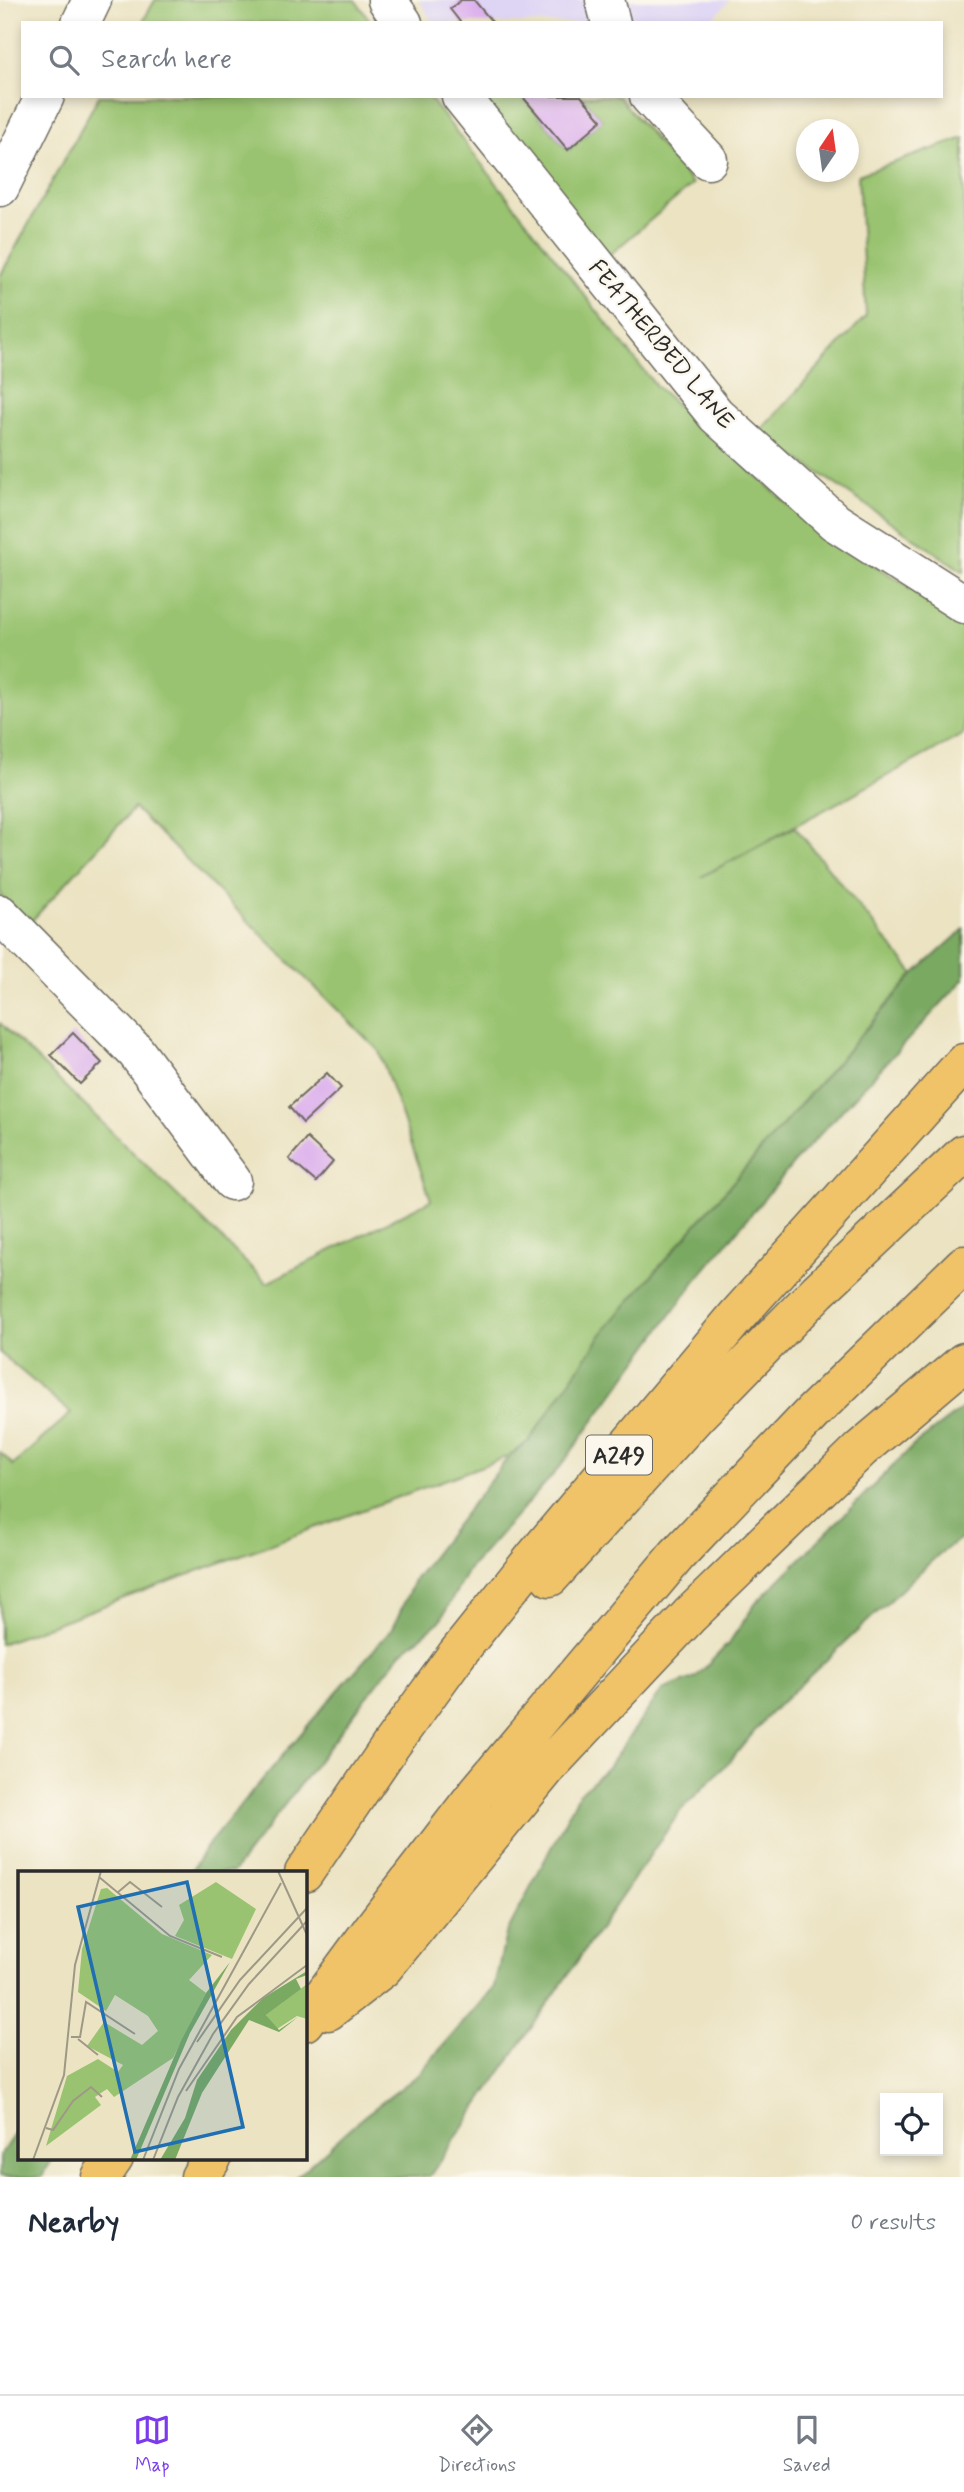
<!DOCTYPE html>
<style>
body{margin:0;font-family:Mynerve,sans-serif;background:#f2f2f3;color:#1f2937}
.controls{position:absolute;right:21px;bottom:21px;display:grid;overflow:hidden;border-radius:0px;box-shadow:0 4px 10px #0003}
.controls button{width:63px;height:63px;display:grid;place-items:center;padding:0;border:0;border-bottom:2px solid #e0e1e3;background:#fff;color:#1f2937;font:35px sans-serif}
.compass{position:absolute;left:796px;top:119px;width:63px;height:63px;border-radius:50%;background:#fff;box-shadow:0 4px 10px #0003;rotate:13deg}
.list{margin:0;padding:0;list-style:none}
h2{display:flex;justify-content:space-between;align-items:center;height:91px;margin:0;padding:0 28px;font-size:30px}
h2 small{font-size:23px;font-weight:400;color:#747a83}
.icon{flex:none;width:38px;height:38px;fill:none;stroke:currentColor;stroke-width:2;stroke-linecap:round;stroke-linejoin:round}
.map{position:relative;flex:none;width:964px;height:2177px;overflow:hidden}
.search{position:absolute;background:#fff;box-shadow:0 4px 10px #0003;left:21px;right:21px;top:21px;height:77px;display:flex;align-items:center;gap:18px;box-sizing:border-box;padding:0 24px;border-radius:0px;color:#747a83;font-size:26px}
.sheet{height:217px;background:#fff}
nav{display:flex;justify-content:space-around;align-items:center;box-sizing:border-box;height:98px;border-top:2px solid #e0e1e3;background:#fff;font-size:19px;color:#747a83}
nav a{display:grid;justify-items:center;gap:4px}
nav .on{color:#7c3aed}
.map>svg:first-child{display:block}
.built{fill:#ded5f5}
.green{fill:#99c370;stroke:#62774e;stroke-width:2}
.forest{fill:#7aa962;stroke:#526a46;stroke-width:2}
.building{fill:#dbaeed}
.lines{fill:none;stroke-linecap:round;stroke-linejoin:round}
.minor-casing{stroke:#6e6b60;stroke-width:41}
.highway-casing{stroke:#6e6b60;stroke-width:41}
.minor{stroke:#fff;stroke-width:38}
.highway{stroke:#f1c369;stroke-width:38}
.labels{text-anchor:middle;stroke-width:5;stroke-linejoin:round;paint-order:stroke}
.shield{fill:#fbf7ec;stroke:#696865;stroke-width:2}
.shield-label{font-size:23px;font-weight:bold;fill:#2b2b2b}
.street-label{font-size:24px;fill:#2b2b2b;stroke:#fbf7ec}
.inset-road{fill:none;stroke:#9e9986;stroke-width:2}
.view{fill:#1f6fb2;fill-opacity:0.15;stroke:#1f6fb2;stroke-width:3.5}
.inset-edge{fill:none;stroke:#2b2b2b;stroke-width:3.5}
</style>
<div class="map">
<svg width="964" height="2177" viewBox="0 0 964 2177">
<rect width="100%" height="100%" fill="#fbf7ec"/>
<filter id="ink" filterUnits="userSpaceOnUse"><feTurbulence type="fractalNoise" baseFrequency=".0143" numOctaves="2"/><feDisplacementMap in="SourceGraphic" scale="14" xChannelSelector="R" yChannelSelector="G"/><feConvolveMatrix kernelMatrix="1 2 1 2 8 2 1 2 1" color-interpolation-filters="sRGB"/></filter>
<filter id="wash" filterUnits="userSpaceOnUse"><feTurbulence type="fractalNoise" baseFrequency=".00686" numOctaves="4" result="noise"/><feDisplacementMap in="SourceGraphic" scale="28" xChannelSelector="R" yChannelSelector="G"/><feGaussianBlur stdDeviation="1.57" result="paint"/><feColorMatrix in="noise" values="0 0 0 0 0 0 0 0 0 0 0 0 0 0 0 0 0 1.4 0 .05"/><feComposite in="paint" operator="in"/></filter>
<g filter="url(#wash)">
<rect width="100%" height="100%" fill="#ebe3c2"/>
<!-- built -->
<path class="built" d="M419,0H730L709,23H433Z"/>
<!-- green -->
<path class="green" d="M155,0H355L372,23H142Z
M99,96H428L656,386L818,531L964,620V734L701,877L795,827L914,974L607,1327L529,1441L509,1456L0,1644V1452L13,1465L71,1413L0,1353V1023L267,1283L431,1200L379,1051L134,808L28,925L0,895V276Z
M478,96H522L568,150L602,120L581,96H618L693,184L600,263Z
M964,138V572L759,432L866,316L858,175Z"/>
<!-- forest -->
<path class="forest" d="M964,929V979L797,1159L696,1280L560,1467L468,1570L440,1621L401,1653L233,1872H190L210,1842L326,1704L393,1628L414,1580L509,1456L529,1441L607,1327L914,974Z
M964,1407V1536L938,1555L768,1715L730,1761L681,1810L429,2177H296L364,2116L417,2076L494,1987L506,1934L579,1794L608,1767L662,1690L696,1677L728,1644L756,1603L914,1445Z
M19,2127V2158H53L42,2177H0V2155Z"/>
<g id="blocks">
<!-- building -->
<path class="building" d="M461,0H474L493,23H461L450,9Z
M522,96H581L602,120L568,150Z
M73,1033L102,1063L80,1084L51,1055Z
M327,1073L341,1088L303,1123L289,1107Z
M307,1138L333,1162L316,1182L289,1159Z"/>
</g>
</g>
<g filter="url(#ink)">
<use href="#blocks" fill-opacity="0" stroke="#6e6b60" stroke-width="2"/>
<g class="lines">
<defs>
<path id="minor" d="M387,0L403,23
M605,0L611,23
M81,23L92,0
M461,96L716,415L835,522L964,604
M649,96L708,160
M0,187L45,96
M0,914L136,1052L232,1181"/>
<path id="highway" d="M550,1577L696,1416L818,1291L964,1154
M304,1873L391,1745L457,1654L533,1559L736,1317L964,1063
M328,2011L383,1968L549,1765L690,1615L861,1449L964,1362
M304,2022L376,1924L477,1793L677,1555L813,1412L964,1265
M101,2177L114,2158
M200,2177L212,2158"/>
</defs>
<!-- minor casing -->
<use href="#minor" class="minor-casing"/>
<!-- highway casing -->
<use href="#highway" class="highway-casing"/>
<!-- minor -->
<use href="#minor" class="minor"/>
<!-- highway -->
<use href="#highway" class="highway"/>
</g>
</g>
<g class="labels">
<!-- shield labels -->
<rect class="shield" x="586" y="1435.5" width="66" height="39" rx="5"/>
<g class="shield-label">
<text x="619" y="1463">A249</text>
</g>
<!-- street labels -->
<g class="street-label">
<text transform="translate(662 344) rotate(50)" y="8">FEATHERBED LANE</text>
</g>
</g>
<!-- overview -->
<g transform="translate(18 1871)">
<rect width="289" height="289" fill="#ebe3c2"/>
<path d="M198,11L238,38L214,88L157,65L166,49L161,34ZM89,17L144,63L194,84L171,109L188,122L155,187L96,226L89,218L77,226L83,234L28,275L49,205L80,188L100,201L105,194L69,175L86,151L124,174L140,160L130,145L97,124L88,140L60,121L64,78L83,18ZM289,113V148L279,145L259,158L248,144Z" fill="#99c370"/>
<path d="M212,91L172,162L118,289H112L163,170L188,122ZM289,100V104L278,108L283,118L248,144L261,159L280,146L261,161L231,149L184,222L157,289H142L167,247L179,209L213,159L245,127Z" fill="#7aa962"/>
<path class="inset-road" d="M260,0L289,64M81,6L152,65L204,86M99,22L112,11L144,36M53,166H62L68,131L117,163M60,168L80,184M179,171L222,109L289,37M168,220L219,146L289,94M28,257L35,259L55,230L73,216L84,226M15,289L46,204L57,94L83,0M125,289L161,198L263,12M135,289L160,226L195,163L231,113L289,50"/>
<path class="view" d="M169,11L225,256L117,281L60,36Z"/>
<rect width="289" height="289" class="inset-edge"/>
</g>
</svg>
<div class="controls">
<button><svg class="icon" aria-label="locate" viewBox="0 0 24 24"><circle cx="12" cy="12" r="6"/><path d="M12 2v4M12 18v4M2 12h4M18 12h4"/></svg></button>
</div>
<svg class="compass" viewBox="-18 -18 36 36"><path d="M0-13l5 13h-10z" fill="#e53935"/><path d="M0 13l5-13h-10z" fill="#747a83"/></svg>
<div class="search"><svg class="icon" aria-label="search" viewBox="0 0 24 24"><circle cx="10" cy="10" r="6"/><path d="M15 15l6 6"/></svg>Search here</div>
</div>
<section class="sheet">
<h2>Nearby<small>0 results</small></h2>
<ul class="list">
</ul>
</section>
<nav>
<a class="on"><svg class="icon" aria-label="map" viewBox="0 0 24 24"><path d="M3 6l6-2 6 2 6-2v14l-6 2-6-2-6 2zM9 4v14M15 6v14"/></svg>Map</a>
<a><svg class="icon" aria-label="directions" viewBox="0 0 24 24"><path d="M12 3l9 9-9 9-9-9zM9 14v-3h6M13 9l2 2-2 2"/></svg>Directions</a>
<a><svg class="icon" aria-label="saved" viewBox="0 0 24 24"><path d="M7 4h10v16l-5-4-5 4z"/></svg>Saved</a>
</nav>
